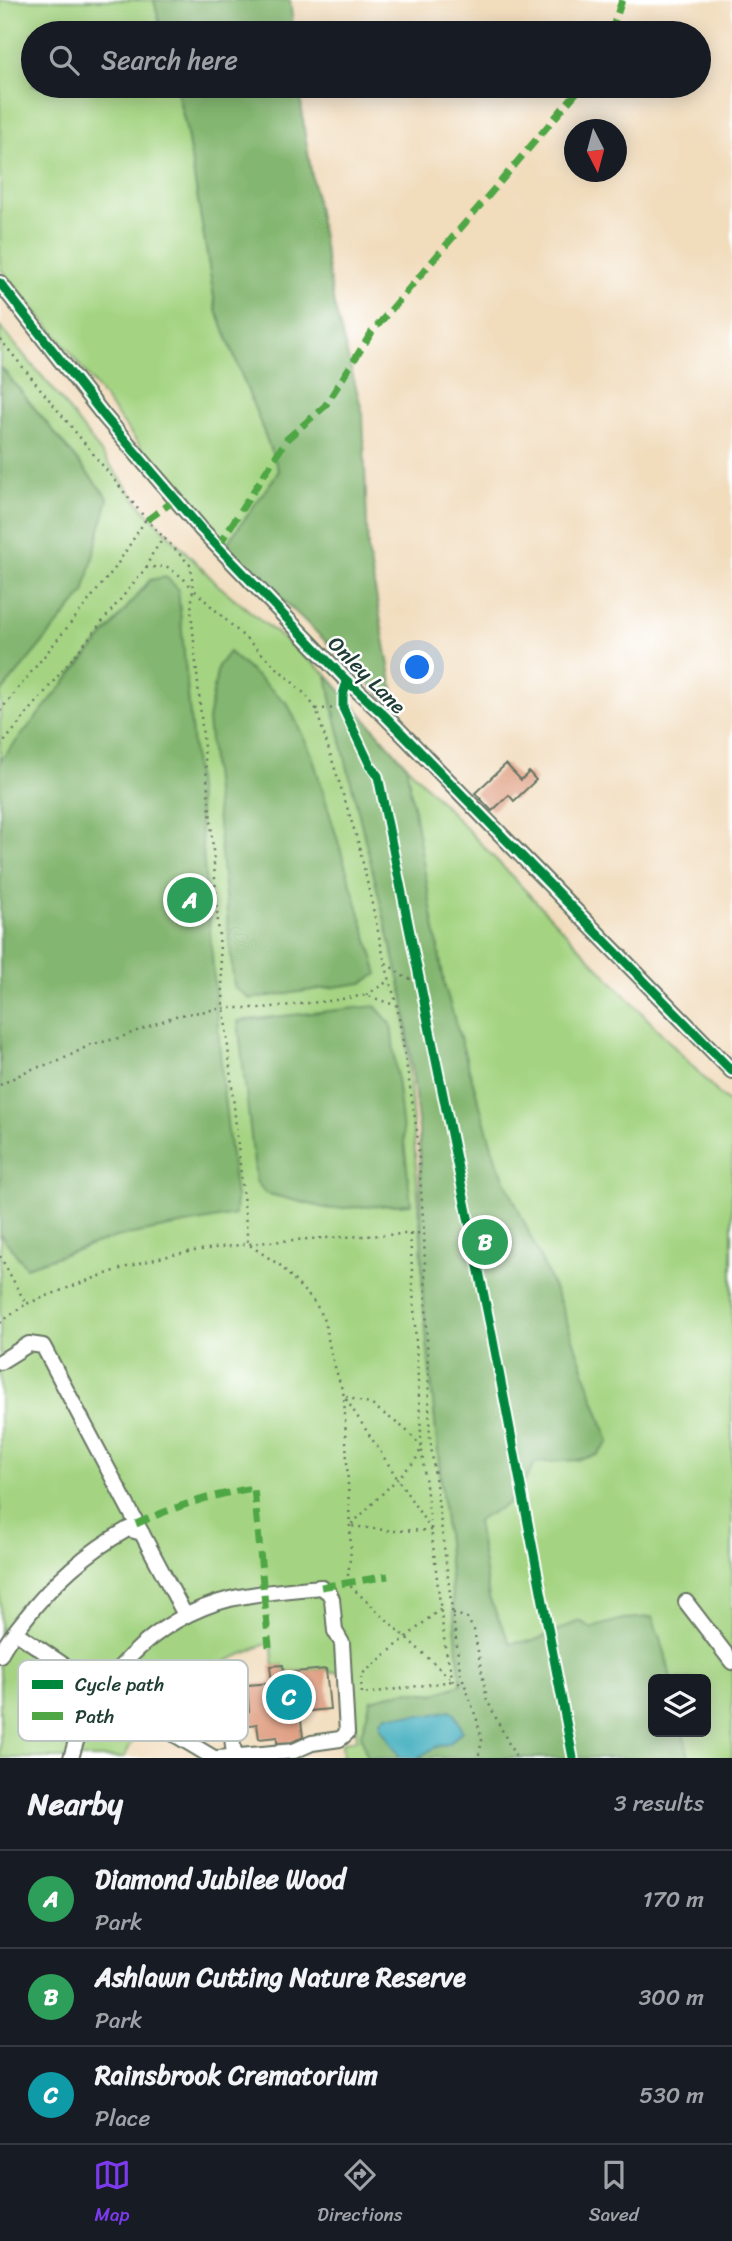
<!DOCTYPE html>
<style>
body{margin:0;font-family:Sriracha,sans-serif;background:#20242c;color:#f1f3f6}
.controls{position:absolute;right:21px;bottom:21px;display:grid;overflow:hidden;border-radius:10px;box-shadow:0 4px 18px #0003}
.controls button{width:63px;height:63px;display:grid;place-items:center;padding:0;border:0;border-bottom:2px solid #363941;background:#171b24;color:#f1f3f6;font:35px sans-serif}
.compass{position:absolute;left:564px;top:119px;width:63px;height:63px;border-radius:50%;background:#171b24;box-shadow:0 4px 18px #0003;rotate:174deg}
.you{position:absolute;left:418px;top:668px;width:24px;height:24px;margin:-18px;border:5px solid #fff;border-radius:50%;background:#1a73e8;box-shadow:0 0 0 10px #1a73e833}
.badge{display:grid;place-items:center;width:46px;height:46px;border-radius:50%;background:#7c3aed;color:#fff;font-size:23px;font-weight:700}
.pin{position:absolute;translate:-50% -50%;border:4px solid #fff;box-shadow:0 2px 7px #0006}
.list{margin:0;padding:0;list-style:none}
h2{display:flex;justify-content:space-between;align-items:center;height:91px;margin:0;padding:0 28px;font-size:30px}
h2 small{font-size:23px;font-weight:400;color:#9ea1a6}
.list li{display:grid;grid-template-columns:46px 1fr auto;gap:21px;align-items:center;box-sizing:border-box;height:98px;padding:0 28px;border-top:2px solid #363941}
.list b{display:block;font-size:26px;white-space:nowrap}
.list p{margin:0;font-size:23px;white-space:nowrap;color:#9ea1a6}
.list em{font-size:23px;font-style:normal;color:#9ea1a6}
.icon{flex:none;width:38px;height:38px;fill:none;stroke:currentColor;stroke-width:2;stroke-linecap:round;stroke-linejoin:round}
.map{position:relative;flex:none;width:732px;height:1758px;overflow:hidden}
.search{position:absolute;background:#171b24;box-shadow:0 4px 18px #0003;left:21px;right:21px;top:21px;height:77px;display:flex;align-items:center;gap:18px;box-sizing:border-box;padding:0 24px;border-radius:38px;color:#9ea1a6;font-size:26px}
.sheet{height:385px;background:#171b24}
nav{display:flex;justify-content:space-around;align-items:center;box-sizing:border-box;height:98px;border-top:2px solid #363941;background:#171b24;font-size:19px;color:#9ea1a6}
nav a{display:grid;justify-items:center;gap:4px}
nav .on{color:#7c3aed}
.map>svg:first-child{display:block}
.green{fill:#a4d482;stroke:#62885b;stroke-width:2;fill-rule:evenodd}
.forest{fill:#83b670;stroke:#517a52;stroke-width:2}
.water{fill:#40adbe;stroke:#307579;stroke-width:2}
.building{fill:#de9a7c}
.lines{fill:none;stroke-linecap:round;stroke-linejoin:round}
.minor-casing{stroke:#687564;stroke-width:18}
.path{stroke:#687564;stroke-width:2.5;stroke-dasharray:2 5;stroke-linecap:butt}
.minor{stroke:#fff;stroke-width:14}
.quiet{stroke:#4fa644;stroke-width:7;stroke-dasharray:14 7;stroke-linecap:butt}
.cycleway-casing{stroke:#fff;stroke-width:13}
.cycleway{stroke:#00873e;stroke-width:9}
.labels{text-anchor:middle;stroke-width:5;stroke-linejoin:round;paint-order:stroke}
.street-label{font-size:21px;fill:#1f3d34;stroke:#fff}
.key{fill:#fff;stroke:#bcc5c2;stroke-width:2}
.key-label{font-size:19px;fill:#1f3d34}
</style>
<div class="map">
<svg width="732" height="1758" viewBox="0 0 732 1758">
<rect width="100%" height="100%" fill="#fff"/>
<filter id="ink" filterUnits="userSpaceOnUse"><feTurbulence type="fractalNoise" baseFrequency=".0143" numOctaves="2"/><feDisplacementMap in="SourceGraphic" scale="14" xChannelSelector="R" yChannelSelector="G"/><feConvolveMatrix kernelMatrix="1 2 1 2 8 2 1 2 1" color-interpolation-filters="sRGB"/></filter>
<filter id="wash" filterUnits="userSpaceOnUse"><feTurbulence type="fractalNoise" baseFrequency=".00686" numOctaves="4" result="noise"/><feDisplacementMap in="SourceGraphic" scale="28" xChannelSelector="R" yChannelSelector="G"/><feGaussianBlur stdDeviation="1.57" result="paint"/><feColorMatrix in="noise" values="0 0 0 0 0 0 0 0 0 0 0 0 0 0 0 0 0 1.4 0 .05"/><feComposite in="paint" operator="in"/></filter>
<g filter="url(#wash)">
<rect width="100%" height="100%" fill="#f1dcbc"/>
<!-- green -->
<path class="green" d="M0,0H154L162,33H33V86H176L186,128L216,309L279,471L226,545L161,474L67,348L0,268Z
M0,327L52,388L142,507L218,585L327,675L406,765L719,1094L732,1106V1758H487L433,1183L405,1015L421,1237L423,1300L461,1684L434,1694L406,1691L361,1734L367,1758H334L343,1757L342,1742L357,1740L351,1670L331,1672L326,1669L284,1673L283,1665L274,1666L271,1642L203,1671L211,1688L171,1722L148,1715L143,1720L124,1758H0ZM653,1679H706V1732H653Z"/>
<!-- forest -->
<path class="forest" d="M154,0H290L294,33H162Z
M176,86H299L305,135L334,305L363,414L368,551L397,710L226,545L279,471L216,309L186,128Z
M0,366L108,498L84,593L0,694Z
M166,577L178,589L207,895L223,1089L236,1198L235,1215L116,1237L26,1267L0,1234V761L150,580Z
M229,652L288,704L312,755L378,974L362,983L250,999L234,987L208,720L218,666Z
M327,675L406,765L445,987L496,1160L560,1302L609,1442L597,1455L577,1460L535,1463L514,1500L477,1521L489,1598L510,1643L533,1641L579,1621L592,1628L623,1619L652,1617L665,1652L671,1679H653V1732H683L689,1758H367L361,1734L371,1700L406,1691L434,1694L461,1684L423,1300L419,1130L404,999L333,708Z
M375,1006L391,1024L411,1204L329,1209L265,1193L256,1181L238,1021Z"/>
<!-- water -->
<path class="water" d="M451,1710L455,1714L462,1731L450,1743L436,1747L417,1758L400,1757L381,1728V1721L387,1715H430Z"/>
<g id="blocks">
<!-- building -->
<path class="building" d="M506,764L521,780L529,772L536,780L514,801L509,795L492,811L475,793Z
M283,1665L284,1673L326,1669L330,1709L300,1712L303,1737L292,1742L277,1743V1737L259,1739L257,1724L241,1726L239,1712L249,1711L247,1685L272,1683L270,1666Z"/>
</g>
</g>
<g filter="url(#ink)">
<use href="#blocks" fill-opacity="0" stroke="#687564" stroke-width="2"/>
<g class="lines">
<defs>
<path id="minor" d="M0,283L105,417L201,529L344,678L384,715L732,1071
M0,1362L29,1344L43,1346L185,1615
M686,1602L732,1662
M15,1632L102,1691L214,1758
M0,1655C6,1642 16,1630 25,1619C53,1582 87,1552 128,1529L142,1533
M229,1706L234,1756
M71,1758C91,1682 154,1618 230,1599C260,1592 291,1590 321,1587L329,1593L332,1599L335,1631L342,1643L347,1733L340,1739L312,1743L294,1751L218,1758"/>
</defs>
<!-- minor casing -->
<use href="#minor" class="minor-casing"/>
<!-- path -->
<path class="path" d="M0,339L146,519L191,566L193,589
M146,568L166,566L182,577L193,589
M316,709L343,708
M0,711L115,568L146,519
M0,747L146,568L151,556L164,537
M386,963L407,979L419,977
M366,995L390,980
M0,1085L29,1070L59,1061L90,1045L119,1038L175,1016L224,1008H263L329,1001L366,995L397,1006
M410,1234L422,1452L445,1646L453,1681L464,1684
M0,1256L26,1304C81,1283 136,1260 194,1251C270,1239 348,1237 424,1233
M0,1323L26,1304
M431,1530L344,1396L331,1354L325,1323L316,1304L281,1266L248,1244L224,1008L211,822L191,610L193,589L306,695L316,709L359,845L385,963L397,1006L417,1131L424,1233L430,1438L460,1671L477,1720L482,1741L478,1758
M431,1530L393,1531L350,1526L415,1461L422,1447L405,1429L372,1405L344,1396L351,1551L347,1583L453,1681
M440,1609L361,1675L362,1694L453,1681
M453,1613L467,1618L474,1630L487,1700L516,1758"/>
<!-- minor -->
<use href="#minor" class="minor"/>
<!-- quiet -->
<path class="quiet" d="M611,33L622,0
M147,520L175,500
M218,546L287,439L325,406L372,332L582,86
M136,1524C176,1506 211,1495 254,1488L269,1647
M321,1587L388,1576"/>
<defs>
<path id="cycleway" d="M0,283L105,417L201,529L344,678L384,715L732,1071
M347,681L343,695V708L370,765L378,776L491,1330L573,1758"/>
</defs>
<!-- cycleway casing -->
<use href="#cycleway" class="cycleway-casing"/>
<!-- cycleway -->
<use href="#cycleway" class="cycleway"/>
</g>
</g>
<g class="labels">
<!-- street labels -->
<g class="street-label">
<text transform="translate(367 675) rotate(45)" y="7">Onley Lane</text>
</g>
</g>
<!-- legend -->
<rect x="18" y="1660" width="230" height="81" rx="10" class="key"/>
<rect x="32" y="1680" width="31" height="9" fill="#00873e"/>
<rect x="32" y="1712" width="31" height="8" fill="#4fa644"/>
<g class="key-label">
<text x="75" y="1691">Cycle path</text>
<text x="75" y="1723">Path</text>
</g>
</svg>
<div class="controls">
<button><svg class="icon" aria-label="layers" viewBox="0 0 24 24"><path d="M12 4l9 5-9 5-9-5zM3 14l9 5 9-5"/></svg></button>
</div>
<svg class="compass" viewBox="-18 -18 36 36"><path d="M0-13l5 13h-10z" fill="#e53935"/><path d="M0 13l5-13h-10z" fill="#9ea1a6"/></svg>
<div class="you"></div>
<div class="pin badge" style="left:190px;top:900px;background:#2e9e5b">A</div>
<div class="pin badge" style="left:485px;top:1242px;background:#2e9e5b">B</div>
<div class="pin badge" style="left:289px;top:1697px;background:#0f9aa8">C</div>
<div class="search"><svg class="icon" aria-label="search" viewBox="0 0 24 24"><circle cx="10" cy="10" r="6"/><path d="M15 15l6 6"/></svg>Search here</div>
</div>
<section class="sheet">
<h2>Nearby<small>3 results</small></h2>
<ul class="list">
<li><span class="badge" style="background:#2e9e5b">A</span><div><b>Diamond Jubilee Wood</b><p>Park</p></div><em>170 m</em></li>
<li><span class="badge" style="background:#2e9e5b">B</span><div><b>Ashlawn Cutting Nature Reserve</b><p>Park</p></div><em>300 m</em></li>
<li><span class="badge" style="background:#0f9aa8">C</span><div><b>Rainsbrook Crematorium</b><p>Place</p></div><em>530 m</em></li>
</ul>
</section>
<nav>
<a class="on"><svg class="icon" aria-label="map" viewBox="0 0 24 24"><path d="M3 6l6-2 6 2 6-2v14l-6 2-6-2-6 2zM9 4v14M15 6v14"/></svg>Map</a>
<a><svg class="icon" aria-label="directions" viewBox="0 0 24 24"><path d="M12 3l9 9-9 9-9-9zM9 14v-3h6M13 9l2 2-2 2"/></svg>Directions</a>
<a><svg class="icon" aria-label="saved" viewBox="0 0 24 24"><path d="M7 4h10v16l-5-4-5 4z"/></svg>Saved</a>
</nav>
